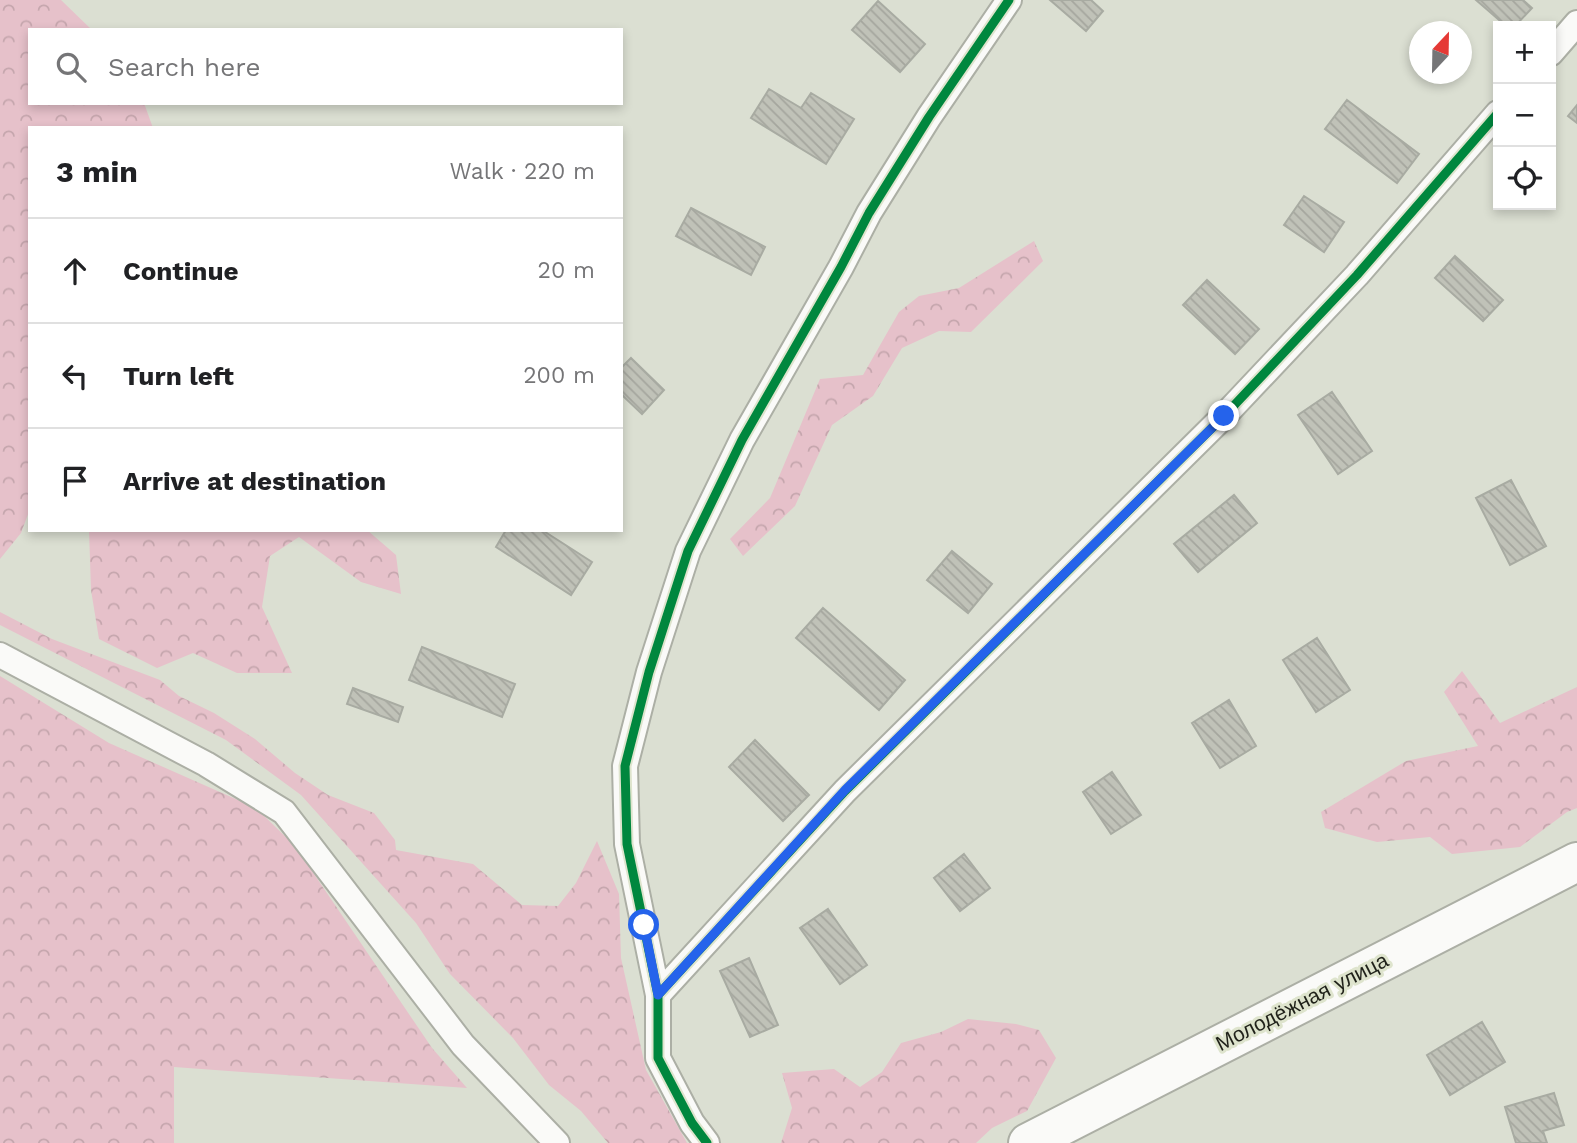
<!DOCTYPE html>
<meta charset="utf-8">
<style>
body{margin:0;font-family:"Work Sans",sans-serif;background:#f6f6f6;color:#202124}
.controls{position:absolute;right:21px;top:21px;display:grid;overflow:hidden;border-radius:0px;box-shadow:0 4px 10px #0003}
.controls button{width:63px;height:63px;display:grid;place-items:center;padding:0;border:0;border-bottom:2px solid #e0e0e0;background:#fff;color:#202124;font:35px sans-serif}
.compass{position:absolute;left:1409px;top:21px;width:63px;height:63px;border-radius:50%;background:#fff;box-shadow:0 4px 10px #0003;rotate:22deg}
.stop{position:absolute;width:21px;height:21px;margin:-16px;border:5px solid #2563eb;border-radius:50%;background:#fff}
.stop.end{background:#2563eb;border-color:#fff;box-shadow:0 2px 7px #0008}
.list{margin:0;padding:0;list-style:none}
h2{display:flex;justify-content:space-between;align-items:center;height:91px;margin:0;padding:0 28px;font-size:30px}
h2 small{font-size:23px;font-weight:400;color:#757577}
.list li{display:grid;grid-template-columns:46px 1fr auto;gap:21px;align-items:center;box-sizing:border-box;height:105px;padding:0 28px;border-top:2px solid #e0e0e0}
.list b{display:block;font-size:26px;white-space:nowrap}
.list em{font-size:23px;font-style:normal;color:#757577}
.icon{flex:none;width:38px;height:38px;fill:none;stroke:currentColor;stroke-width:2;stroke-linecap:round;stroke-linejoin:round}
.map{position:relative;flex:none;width:1577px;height:1143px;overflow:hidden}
.search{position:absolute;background:#fff;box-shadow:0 4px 10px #0003;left:28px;top:28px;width:595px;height:77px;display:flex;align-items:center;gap:18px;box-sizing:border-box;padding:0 24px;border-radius:0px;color:#757577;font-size:26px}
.panel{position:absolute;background:#fff;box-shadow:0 4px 10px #0003;left:28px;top:126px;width:595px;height:406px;border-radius:0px}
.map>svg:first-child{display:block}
.forest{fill:url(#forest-crowns)}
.building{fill:url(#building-back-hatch);stroke:#a8aba2;stroke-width:2}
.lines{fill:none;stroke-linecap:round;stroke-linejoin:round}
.minor-casing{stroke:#acafa5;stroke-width:28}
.primary-casing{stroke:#acafa5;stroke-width:42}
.minor{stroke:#fafaf8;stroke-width:24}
.primary{stroke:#fafaf8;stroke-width:38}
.cycleway-casing{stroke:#dee4cd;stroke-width:13}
.cycleway{stroke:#00873e;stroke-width:9}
.route{stroke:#2563eb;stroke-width:9}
.labels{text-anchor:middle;stroke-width:6;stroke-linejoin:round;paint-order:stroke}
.street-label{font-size:21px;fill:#1f2119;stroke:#dee4cd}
</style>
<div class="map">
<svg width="1577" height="1143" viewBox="0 0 1577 1143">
<defs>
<pattern id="forest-crowns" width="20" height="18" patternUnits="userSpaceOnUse" patternTransform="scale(1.75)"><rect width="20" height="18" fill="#e6c1ca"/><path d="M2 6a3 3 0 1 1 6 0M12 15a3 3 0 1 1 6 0" fill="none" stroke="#c5a6ad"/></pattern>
<pattern id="building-back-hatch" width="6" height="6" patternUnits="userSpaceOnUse" patternTransform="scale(1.75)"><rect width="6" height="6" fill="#c0c2b8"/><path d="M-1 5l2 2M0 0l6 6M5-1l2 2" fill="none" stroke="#a5a69e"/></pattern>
</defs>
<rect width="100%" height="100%" fill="#dbdfd2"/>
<!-- forest -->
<path class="forest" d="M0,0H61L92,30H30V103H144L153,128H30V509L21,533L0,559Z
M1034,241L1043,261L971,332L939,331L902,348L873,396L832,425L795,506L743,556L730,539L770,498L820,379L863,375L899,312L919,296L959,288Z
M89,530H367L396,555L401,594L361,582L299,537L270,556L262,607L292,673H237L193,653L157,668L99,639L91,590Z
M0,612L52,639L160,680L179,696L214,713L255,739L295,773L328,795L374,813L395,840L396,850L473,864L522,905L558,906L576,883L597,841L619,894L621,958L646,1070L687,1143H608L581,1111L549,1085L513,1038L450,974L416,923L301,795L226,740L0,625Z
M1462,671L1500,723L1577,687V808L1567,812L1520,847L1452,854L1430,837L1377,842L1325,828L1321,812L1406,761L1478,746L1444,692Z
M0,676L109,743L256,808L295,846L432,1048L467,1088L174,1067V1143H0Z
M968,1019L1016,1024L1039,1030L1056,1058L1027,1111L992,1128L976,1143H781L792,1108L782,1073L834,1069L860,1087L882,1072L901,1043L941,1032Z"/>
<!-- building -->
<path class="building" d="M1050,0H1091L1103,11L1086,31Z
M1476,0H1523L1532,8L1515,26H1506Z
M878,1L925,44L900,72L852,30Z
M769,89L801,108L811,93L854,119L826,164L751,118Z
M1347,100L1419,154L1397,183L1325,129Z
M1577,105V123L1568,116Z
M1304,196L1344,222L1324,252L1284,225Z
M691,208L765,247L751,275L676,236Z
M1455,256L1503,300L1483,321L1435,278Z
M1207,280L1259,329L1235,354L1183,305Z
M631,358L664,390L642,414L621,394V368Z
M1332,392L1372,451L1338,474L1298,415Z
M1511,480L1546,546L1510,565L1476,498Z
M1234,495L1257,523L1198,572L1174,544Z
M506,530H542L592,562L571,595L496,547Z
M952,551L992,584L968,613L927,580Z
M823,608L905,680L879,710L796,638Z
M1317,638L1350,690L1316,712L1283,660Z
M422,647L515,684L502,717L409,680Z
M353,688L403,707L398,722L347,704Z
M1229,700L1256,746L1220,768L1192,723Z
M755,740L809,795L783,821L729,767Z
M1112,772L1141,815L1111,834L1083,792Z
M964,854L990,888L960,911L934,878Z
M828,909L867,965L840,984L800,928Z
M749,958L778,1025L750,1037L720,971Z
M1482,1022L1505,1062L1450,1095L1427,1055Z
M1554,1093L1564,1125L1543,1131L1547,1143H1516L1505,1107Z"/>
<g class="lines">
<defs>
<path id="minor" d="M1551,53L1577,23
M0,655L206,764L284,812L463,1045L557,1143
M658,995L845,791L1224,416L1357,275L1498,113
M707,1143L692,1123L658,1058V995L627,844L625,766L649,672L688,551L742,440L841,267L869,213L929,117L1009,0"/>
<path id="primary" d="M1028,1143L1577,862"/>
</defs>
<!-- minor casing -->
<use href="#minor" class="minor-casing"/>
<!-- primary casing -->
<use href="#primary" class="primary-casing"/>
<!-- minor -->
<use href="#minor" class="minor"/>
<!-- primary -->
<use href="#primary" class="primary"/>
<defs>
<path id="cycleway" d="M658,995L845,791L1224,416L1357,275L1498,113
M707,1143L692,1123L658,1058V995L627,844L625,766L649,672L688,551L742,440L841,267L869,213L929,117L1009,0"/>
</defs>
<!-- cycleway casing -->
<use href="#cycleway" class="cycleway-casing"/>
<!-- cycleway -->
<use href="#cycleway" class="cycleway"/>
</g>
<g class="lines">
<!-- route -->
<path class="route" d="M644,925L658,995L845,790L1224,416"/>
</g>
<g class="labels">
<!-- street labels -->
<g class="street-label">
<text transform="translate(1302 1002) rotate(-27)" y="7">Молодёжная улица</text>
</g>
</g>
</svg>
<div class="controls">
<button>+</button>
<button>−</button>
<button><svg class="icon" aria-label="locate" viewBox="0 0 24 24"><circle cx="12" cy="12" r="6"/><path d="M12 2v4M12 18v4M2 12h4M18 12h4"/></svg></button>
</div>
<svg class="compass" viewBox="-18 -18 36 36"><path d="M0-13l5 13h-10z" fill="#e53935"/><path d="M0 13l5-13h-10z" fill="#757577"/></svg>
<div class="stop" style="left:644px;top:925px"></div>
<div class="stop end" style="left:1224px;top:416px"></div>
<div class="search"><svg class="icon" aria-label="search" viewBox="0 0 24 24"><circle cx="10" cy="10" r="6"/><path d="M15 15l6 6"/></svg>Search here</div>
<section class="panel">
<h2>3 min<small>Walk · 220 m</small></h2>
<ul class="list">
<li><svg class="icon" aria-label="ahead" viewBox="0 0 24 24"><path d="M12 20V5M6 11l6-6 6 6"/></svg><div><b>Continue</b></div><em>20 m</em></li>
<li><svg class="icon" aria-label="left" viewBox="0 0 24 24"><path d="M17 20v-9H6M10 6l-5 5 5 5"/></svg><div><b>Turn left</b></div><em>200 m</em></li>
<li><svg class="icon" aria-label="arrive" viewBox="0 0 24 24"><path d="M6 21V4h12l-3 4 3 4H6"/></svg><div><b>Arrive at destination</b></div></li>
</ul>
</section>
</div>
